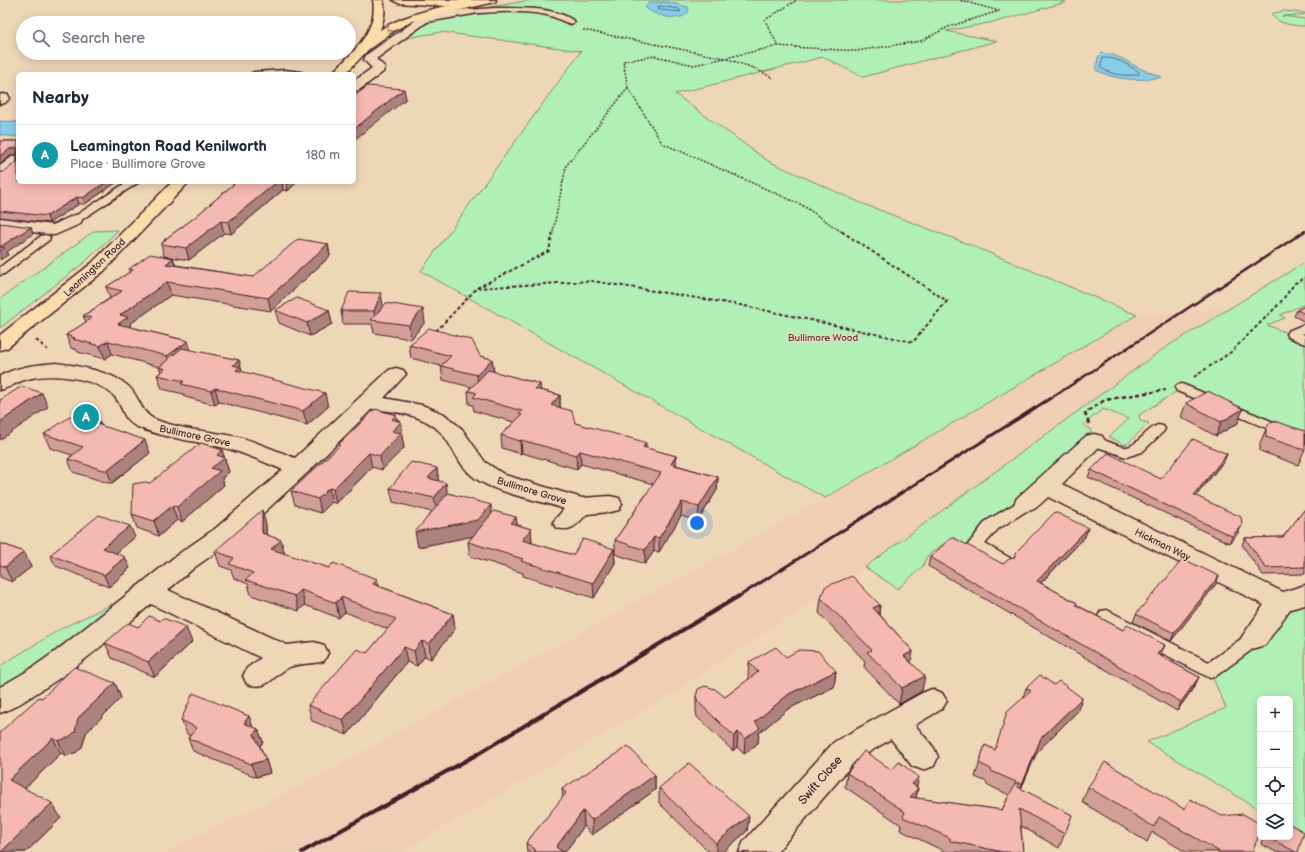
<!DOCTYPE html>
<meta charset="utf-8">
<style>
body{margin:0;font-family:"Balsamiq Sans",sans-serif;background:#f2f2f3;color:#1f2937}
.controls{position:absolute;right:12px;bottom:12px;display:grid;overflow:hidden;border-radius:6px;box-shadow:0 2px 10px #0003}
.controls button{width:36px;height:36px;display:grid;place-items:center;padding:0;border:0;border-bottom:1px solid #e0e1e3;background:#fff;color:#1f2937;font:20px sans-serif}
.you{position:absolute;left:697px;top:523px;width:14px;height:14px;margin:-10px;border:3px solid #fff;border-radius:50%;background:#1a73e8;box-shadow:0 0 0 6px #1a73e833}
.badge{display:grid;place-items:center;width:26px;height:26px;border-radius:50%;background:#4a1f2b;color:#fff;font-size:13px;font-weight:700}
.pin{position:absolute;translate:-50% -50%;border:2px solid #fff;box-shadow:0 1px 4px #0006}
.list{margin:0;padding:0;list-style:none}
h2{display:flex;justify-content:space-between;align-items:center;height:52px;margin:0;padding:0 16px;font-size:17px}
h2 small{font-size:13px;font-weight:400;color:#747a83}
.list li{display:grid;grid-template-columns:26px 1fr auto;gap:12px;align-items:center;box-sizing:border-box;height:60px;padding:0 16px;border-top:1px solid #e0e1e3}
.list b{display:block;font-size:15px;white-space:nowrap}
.list p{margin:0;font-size:13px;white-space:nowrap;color:#747a83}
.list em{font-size:13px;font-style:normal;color:#747a83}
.icon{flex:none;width:22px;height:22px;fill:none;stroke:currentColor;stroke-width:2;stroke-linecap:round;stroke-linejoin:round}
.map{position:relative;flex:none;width:1305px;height:852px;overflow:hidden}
.search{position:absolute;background:#fff;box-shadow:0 2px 10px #0003;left:16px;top:16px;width:340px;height:44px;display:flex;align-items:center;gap:10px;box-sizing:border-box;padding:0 14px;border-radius:22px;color:#747a83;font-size:15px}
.panel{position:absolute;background:#fff;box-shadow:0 2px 10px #0003;left:16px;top:72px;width:340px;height:112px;border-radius:6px}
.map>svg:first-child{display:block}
.built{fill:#f0ceb5}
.green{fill:#b0f0b7;stroke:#7d8871}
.water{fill:#87cfe9;stroke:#6f899d}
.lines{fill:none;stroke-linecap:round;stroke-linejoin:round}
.shore{stroke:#626577;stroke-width:1}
.service-casing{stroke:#4a1f2b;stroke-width:3}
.minor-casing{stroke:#4a1f2b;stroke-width:3}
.primary-casing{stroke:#4a1f2b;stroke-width:3}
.trunk-casing{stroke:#4a1f2b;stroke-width:3}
.path-far2{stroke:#4a1f2b;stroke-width:1.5;stroke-dasharray:2 1.5;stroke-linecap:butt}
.path-far1{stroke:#4a1f2b;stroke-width:2;stroke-dasharray:3.5 2.5;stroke-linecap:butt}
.path{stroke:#4a1f2b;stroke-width:2.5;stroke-dasharray:4.5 3;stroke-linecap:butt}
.service{fill:#eed7b7;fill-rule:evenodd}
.minor{fill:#eed7b7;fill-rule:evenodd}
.primary{fill:#faddab;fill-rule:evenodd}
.trunk{fill:#faddab;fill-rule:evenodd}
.rail-far2{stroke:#4a1f2b;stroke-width:2.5}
.rail-far1{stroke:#4a1f2b;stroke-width:3}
.rail{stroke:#4a1f2b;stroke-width:4}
.wall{fill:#d29f97;stroke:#4a1f2b}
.shaded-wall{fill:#ab827b;stroke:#4a1f2b}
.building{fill:#f4b9b0;stroke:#4a1f2b}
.oneway{stroke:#a27e6b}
.labels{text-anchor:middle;stroke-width:3;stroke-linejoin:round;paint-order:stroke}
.street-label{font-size:10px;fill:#4a1f2b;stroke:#eed7b7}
.park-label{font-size:10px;fill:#593e40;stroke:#eed7b7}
.near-street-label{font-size:12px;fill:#4a1f2b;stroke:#eed7b7}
</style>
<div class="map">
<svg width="1305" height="852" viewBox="0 0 1305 852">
<rect width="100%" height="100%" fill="#eed7b7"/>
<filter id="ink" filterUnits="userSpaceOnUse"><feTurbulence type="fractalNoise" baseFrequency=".025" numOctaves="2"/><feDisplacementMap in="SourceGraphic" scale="8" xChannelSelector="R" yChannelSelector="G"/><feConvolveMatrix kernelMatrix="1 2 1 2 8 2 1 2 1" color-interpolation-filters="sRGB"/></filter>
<g filter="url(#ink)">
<!-- built -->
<path class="built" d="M1227,308L1160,351L865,567L670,695L402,852H165L297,788L837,492L1137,315Z"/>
<!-- green -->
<path class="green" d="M532,0H1054L1066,2L999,21L946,31L997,41L863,77L823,57L675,94L768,161L861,203L968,244L1137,315L825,498L421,271L581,51L441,32L406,38L429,22L490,7Z
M1283,11L1305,13V14L1302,15L1282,16L1305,19V26C1294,26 1277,24 1271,14Z
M118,230L85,262L0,328V299L94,231Z
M1305,262V304L1280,315L1285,318L1267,325L1305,340V440L1182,388L1139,415L1140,421L1149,423L1126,445L1109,437L1129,419L1103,409L1083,425L1090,429L1094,441L975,546L946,542L927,556L923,566L898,589L865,567L1160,351Z
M1305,595V837L1290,828V699H1260V810L1147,742L1226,708L1210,671Z
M112,604L115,609L39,671L0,690V666L62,628Z"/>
<!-- water -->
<path class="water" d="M650,2H667L688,7L689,11C687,13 684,16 681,17C672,20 651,14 645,7Z
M1102,53C1118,54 1127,62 1141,69C1148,72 1155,74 1162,77C1140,81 1116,81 1096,70L1098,57Z
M0,121L18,122V137L0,135Z"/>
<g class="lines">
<!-- shore -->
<path class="shore" d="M659,6L679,9L681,12L659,10Z
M1103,58C1117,57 1128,65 1139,72V74C1126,77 1112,75 1101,68Z"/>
<defs>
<path id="service" d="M494,8C516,8 557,6 575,22L571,24C563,22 556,17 547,15C522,10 495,12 469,14L466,12L469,10Z
M285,70L301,72L305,74H250L254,72Z
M127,182H139L78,222L74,223L69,220Z
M45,235L49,236L50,238L49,240L4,274L0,275V267L41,236Z
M1305,324V333L1302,334L1305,335V344L1288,337L1286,334L1288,331Z
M1182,384L1305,435V444L1177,391L1175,388L1177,385Z
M1158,425L1163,426L1165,429L1163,432L1142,452L1126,457L1089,444L1087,441L1089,438L1094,437C1104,439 1114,445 1124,447C1135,449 1147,428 1158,425Z
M1026,499L1031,500L1034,504L1031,508L998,529L985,544L1010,558L1012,562L1010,566C997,570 981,556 969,550L967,546L986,521L1021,500Z
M1107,610L1209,662L1249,633L1255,631L1261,633L1264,638L1261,643L1216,676L1210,678L1101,621L1098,616L1101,611Z"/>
<path id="minor" d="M469,9L474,12L473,14L427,22L376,59L385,67L383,72L359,90L354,91V81L372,68L364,60L366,55L419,18L439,13Z
M3,94L8,95L10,98L5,103L0,104V95Z
M18,155V167L5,177L0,179V166L13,156Z
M74,215L80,216L82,220L80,224L55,235L0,228V218L53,225Z
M56,363C76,365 113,372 128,386C140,397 140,412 154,419C180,430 211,431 238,437C258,442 277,451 295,458L389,370L396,368L403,370L406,374L384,398L422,405L444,414L462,429L485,462L505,475L582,498L610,496L619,498L622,504L619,510L610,512L587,514C576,525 573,532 556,528L553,522L564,509C537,499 497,494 475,478C461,468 455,452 446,439C430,415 399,412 372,409L307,473L234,540L195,567L168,590L287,645L314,642L324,645L328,653L324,661C314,664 298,663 290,667C272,675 270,691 247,684L243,676L247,668L261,658L151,604C113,636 77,669 35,694C24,701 13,709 0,713V687L29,670L56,651L177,555L216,528L283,470C266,463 249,455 232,450C201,441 170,440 140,428C121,421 125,408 114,396C97,378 52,372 28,379C18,381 10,388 0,390V376C18,366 36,365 56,363Z
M1094,434L1102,436L1105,441L1062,484L1283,592L1305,585V605L1290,609L1265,645L1255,648L1245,645L1241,638L1264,605L1048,497C1037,507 1033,514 1017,510L1014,504L1017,498L1086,436Z
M932,689L942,693L947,701L942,709L915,725L934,748L938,757L934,766L923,770L912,766L891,739L856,760L777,852H739L744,841L834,742L922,693Z"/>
<path id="primary" d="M373,0H383C386,11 384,19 380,30C407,12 464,0 496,0L495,2L413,21L395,30L369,49L345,74H332C336,68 342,64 347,58C363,42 377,23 373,0Z
M172,182H189L104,271L7,348L0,350V335L92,263Z"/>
<path id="trunk" d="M393,0H491L486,3L445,6L398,3Z"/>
</defs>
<!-- service casing -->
<use href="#service" class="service-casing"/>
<!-- minor casing -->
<use href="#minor" class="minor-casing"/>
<!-- primary casing -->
<use href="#primary" class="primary-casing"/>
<!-- trunk casing -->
<use href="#trunk" class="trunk-casing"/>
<!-- path-far2 -->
<path class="path-far2" d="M583,30L725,58L756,69L773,78
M778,46L765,20L797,0
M628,88L623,61L655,56L694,65L778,46L856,51L921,41L948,27L999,11L959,0
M553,232L566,166L628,88L662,143L802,205L842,232"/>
<!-- path-far1 -->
<path class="path-far1" d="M477,288L549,251L553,231
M477,288L592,281L740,305L913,342L947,301L841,231
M436,331L477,288
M36,340L48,350
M1194,377L1231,352L1280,303L1295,283L1305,278
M1145,393L1166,390"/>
<!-- path -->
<path class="path" d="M1089,424L1085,413L1105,400L1151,392"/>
<!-- service -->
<use href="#service" class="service"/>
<!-- minor -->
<use href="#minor" class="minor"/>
<!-- primary -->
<use href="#primary" class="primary"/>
<!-- trunk -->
<use href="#trunk" class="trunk"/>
<!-- rail-far2 -->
<path class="rail-far2" d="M1059,393L1305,231"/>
<!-- rail-far1 -->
<path class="rail-far1" d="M738,597L1060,392"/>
<!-- rail -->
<path class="rail" d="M302,852L476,755L739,596"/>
</g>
<!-- wall -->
<path class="wall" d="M0,141H18V182H117L85,204H79L49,223L0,217V173L3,172L17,162V154L12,155L0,164Z
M236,182H297L288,191L283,190L231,234L224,233L189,260L164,256L161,244L164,242V240L194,218Z
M328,244L330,256L271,311L171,295L130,324L131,327L188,341L190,350L239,360L242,372L328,407L307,425L219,402L215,405L185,397L184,394L162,389L157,375L161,372L159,367L112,354L105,359L78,352L77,350L71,348L66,335L86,322L83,316L110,298L106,287L130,272L129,269L173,258L176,265L253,277Z
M383,306L382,307L425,322L411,339L374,333L372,324H343L341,311Z
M1305,306V322L1294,316L1297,310Z
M275,310H329L332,324L310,336L279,323Z
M409,345L480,356L492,359L494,372L540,384V390L560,395V407L575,423L646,448L676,456V465L718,477L717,490L698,521L681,516L659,552L654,551L645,564L615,554V540L653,484L581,464L577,469L522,453L521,454L502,448L501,435L514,422L474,411L473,405L469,404L468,391L471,387L443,380L441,366L411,358Z
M1186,403L1238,423L1216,436L1181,417Z
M396,415L397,420L401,422L403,436L402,437L404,448L382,470L372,467L336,504L332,502L321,513L295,505L291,491L339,446V444Z
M100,422L101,425L150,453L112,483H108L73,472L68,459L72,455L50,448L44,434Z
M1266,429L1305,449L1298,465L1260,451V443Z
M222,450L229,472L222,478L224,485L182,522L177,520L159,536L137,528L132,514Z
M1227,454L1224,461L1196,496L1242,525L1238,533L1229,543L1088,477L1091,470L1161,479Z
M390,488L448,494L492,513L516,517L517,525L531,529L532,543L573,555L614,549L615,563L594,598L523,576V573L470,556L468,542L473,536L418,547L432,512L393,502Z
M1305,509V574L1263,575L1242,545L1245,538L1283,537Z
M266,524V535L281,540L284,554L329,568L377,579L379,586L453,614L455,629L431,659L425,656L417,666L407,662L347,735L312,721L308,705L367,653L388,629L345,612L339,618L305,605L299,611L251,595L248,584L234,578L231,570L220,566L215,551Z
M135,537L116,553L130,568L109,587L56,566L50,555Z
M1085,537L1041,583L1077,603V605L1123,630L1165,645L1160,655L1199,677L1194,687L1177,711L928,566L930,557L1003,564Z
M0,543L24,552L31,567L12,582L0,577Z
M1216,584L1171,641L1133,622L1136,614Z
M821,598L880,605L879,614L913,651L911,662L922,691L899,704L864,667L865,661L819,613Z
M160,621L192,642L155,677L112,658L105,643L138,627Z
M786,657L836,671L834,687L788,709L759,733L758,743L744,754L737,747L733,751L697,717L696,711V696L725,697L749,679L748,677L749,662Z
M115,683L121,698L86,733L82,747L77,752L66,756L61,753L25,788L61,818L26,852H0L42,698Z
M1054,685L1082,698L1077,712L1037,752L1021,789L1072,815L1059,848L1021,826L1023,852H946L900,830L901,825L845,787L847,773L892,770L918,788L916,798L1002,810L1009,795L986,784L987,782L975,777L985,745L995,750L1023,698L1026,688Z
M181,720L253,727L258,729L263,742L260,746L266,760L270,773L256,777L193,751L188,738L190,735L187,734Z
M655,775V790L592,835L584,826L565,852H527L526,843L563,798L562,789Z
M1088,787L1184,809L1222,816L1252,852H1186L1152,832L1147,842L1082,802Z
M659,788L749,816L747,831L723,852H709L659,803Z
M1263,837H1290L1298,852H1276L1261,844Z"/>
<!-- shaded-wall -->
<path class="shaded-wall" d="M404,89L406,99L354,140V129Z
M17,148L18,154L12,155L0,164V156L10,149Z
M106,182H117L85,204L83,198Z
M277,182H282L283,190L231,234L228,222Z
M286,182H297L288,191Z
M77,197L79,204L49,223L47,216Z
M221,221L224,233L189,260L186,248Z
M31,227L33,234L7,252L8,255L0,260V247Z
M328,244L330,256L271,311L268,298Z
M173,258L177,271L166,264Z
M167,282L171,295L130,324L132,330L118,324L120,315Z
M381,293L383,306L377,321L375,320L374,311Z
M423,309L425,322L411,339L409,325Z
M329,310L332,324L310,336L307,323Z
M108,341L112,354L105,359L100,346Z
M188,341L192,355L171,370L167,356Z
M492,359L494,372L478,389L477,375Z
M239,360L243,373L244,380L233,365Z
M540,384L541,397L535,389Z
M215,388L219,402L215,405L211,391Z
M42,393L48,407L0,440V422Z
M325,393L328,407L307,425L303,411Z
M560,395V408L551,405Z
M1243,409L1238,423L1216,436L1221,422Z
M396,415L398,425L401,422L403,436L402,437L404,448L382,470L380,456L392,431V419Z
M145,440L150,453L112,483L107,470Z
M521,440L522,453L521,454L520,441Z
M646,443V456L643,447Z
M222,450L229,472L222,478L224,485L182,522L177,507L211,468L217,455Z
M580,451L581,464L577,469L576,455Z
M369,453L372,467L336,504L333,489Z
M1227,454L1224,461L1191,502L1194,495Z
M676,456V469L671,464Z
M437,468L439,483L428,478Z
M718,477L717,490L698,521L699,507Z
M446,483L448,497L437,513L434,498Z
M329,488L332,502L321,513L318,499Z
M682,502L681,516L659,552V538Z
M491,505L492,519L480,535L418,547L415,532Z
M172,506L177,520L159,536L154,521Z
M262,510L266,524V548L262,533Z
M516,517L518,532L511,523Z
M1242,525L1238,533L1229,543L1232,536Z
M130,526L135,537L108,560L103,548Z
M1088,528L1085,537L1034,590L1037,581Z
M531,529L532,544L522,540Z
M654,537V551L645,564V550Z
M281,540L285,555L271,549Z
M614,549L615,563L594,598L593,583Z
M24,552L31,567L12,582L5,567Z
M125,557L130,568L109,587L104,575Z
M1219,576L1216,584L1171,641L1174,633Z
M377,579L380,594L373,584Z
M301,590L305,605L299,611L295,596Z
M341,597L345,612L339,618L336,603Z
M880,605L878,620L873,608Z
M453,614L455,629L431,659L429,644Z
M186,627L192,642L155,677L148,662Z
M422,641L425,656L417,666L414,651Z
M1165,645L1161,654L1154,663L1157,654Z
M404,647L407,662L347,735L343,720Z
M913,651L910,666L904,656Z
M836,671L834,687L788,709L759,733L758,743L744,754L745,739L755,722L789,694Z
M925,676L922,691L899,704L902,688Z
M1199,677L1194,687L1177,711L1181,702Z
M115,683L121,698L86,733L82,747L77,752L66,756L58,741L78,718Z
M1082,698L1077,712L1037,752L1017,798L1022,785L1041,738Z
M249,716L254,730L244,723Z
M258,729L263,742L259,747L254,734Z
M738,732L737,747L733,751L734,736Z
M53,738L61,753L18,795L9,780Z
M266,760L270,773L256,777L251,764Z
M655,775V790L592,835V820Z
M919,777L916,790L918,788L915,802L907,810L912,784Z
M52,803L61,818L26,852H1Z
M583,811L584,826L565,852H556V847Z
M749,816L747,831L723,852H716V843Z"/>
<!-- building -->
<path class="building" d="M368,86L404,89L354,129V96Z
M0,141H18V182H106L83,198L77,197L47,216L0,211V173L3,172L17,162V148L10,149L0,156Z
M236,182H277L228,222L221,221L186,248L161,244L166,240H164L194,218Z
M0,223L31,227L0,247Z
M298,239L328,244L268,298L167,282L120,315L128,317L118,324L188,341L167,356L108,341L100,346L73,339L75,338L66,335L92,318L83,316L122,291L106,287L133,270L129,269L150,254L173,258L166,264L253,277Z
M0,247L5,248L0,251Z
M349,292L381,293L374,311H341Z
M297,298L329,310L307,323L275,310Z
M386,303L423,309L409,325L371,320Z
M1305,306V314L1297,310Z
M429,328L472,340L480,356L492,359L477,375L441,366L451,356L409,345Z
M182,348L239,360L233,365L240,367L236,370L325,393L303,411L215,388L211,391L181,384L184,381L157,375L165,369L159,367Z
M488,370L540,384L535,389L560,395L551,405L572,411L575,423L641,441L646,443L643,447L676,456L671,464L718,477L699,507L682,502L659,538L654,537L645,550L615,540L661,473L580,451L576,455L521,440L520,441L501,435L522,415L519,414L522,411L473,397L477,393L468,391Z
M22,386L42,393L0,422V400Z
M1208,391L1243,409L1221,422L1186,403Z
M375,409L396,415L392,419L401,422L392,431L401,433L380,456L369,453L333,489L329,488L318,499L291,491L340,445L339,444Z
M74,414L100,422L97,424L145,440L107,470H103L68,459L83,447L44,434Z
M1270,422H1277L1305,431V449L1304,450L1266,437V429Z
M1193,439L1227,454L1194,495L1241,517L1242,525L1232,536L1091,470L1108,453L1161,479Z
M201,443L222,450L217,455L225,458L211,468L220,471L177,507L172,506L154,521L132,514L133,484L145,482L150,483Z
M411,462L437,468L428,478L446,483L434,498L390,488Z
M448,493L491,505L478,520L415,532Z
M1305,509V567L1266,568L1245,538L1283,537Z
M262,510V533L281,540L271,549L329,568L333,563L377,579L373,584L453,614L429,644L422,641L414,651L404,647L343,720L308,705L357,649L367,653L396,619L341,597L336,603L301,590L295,596L246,580L253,573L229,564L234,558L215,551Z
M494,511L516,517L511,523L531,529L522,540L573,555L583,539L614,549L593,583L521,561L523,559L468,542Z
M1055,512L1088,528L1037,581L1077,603L1076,605L1123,630L1127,625L1165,645L1157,654L1199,677L1181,702L930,557L952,537L1003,564L1009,559L1014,558L1016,552Z
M99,515L130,526L103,548L125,557L104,575L50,555Z
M0,543L24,552L5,567L0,565Z
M1183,559L1219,576L1174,633L1136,614Z
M852,576L880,605L873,608L913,651L904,656L925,676L902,688L867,652L872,650L821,598L825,587Z
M149,616L160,621L163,618L186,627L148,662L105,643L128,623L138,627Z
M776,647L786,657L799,650L818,651L836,671L789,694L755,722L760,728L745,739L738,732L734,736L698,702L696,696L698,689L705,686L715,689L725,697L758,672L749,662Z
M74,667L115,683L78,718L75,732L69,737L58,741L53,738L9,780L52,803L1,852H0V732L39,697L42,698Z
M1040,675L1054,685L1059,681L1082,698L1041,738L1022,785L1017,782L1018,787L1072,815L1065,834L1019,809L1023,852H1003L950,841V838L903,817L905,812L847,773L864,751L892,770L899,762L919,777L912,784L918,788L910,797L1002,810L1016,782L991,771V769L979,763L985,745L995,750L1007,712L1031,691L1026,688Z
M193,693L249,716L244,723L258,729L254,734L266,760L251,764L188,738L197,728L181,720Z
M628,746L655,775L592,820L583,811L556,847L563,852H534L536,850L526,843L566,793L562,789Z
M1105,762L1184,809L1190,799L1222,816L1243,814L1260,824V832L1252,852H1220L1159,817L1154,827L1088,787Z
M689,763L749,816L716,843L659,788Z
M1290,824L1304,832L1298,852H1296L1267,837H1290Z"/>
<!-- one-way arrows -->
<defs><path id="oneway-chevron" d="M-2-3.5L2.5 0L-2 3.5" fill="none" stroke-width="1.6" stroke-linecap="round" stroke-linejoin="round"/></defs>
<use class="oneway" href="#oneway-chevron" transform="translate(389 29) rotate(147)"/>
</g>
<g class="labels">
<!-- street labels -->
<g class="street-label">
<text transform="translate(94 267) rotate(-43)" y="4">Leamington Road</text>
<text transform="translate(195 435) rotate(12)" y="4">Bullimore Grove</text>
<text transform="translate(532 490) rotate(17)" y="4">Bullimore Grove</text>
<text transform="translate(1163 544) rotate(26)" y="4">Hickman Way</text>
</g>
<!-- park labels -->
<g class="park-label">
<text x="823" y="341">Bullimore Wood</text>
</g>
<!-- near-street labels -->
<g class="near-street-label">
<text transform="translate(820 780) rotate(-49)" y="4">Swift Close</text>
</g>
</g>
</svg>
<div class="controls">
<button>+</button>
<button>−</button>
<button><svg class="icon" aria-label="locate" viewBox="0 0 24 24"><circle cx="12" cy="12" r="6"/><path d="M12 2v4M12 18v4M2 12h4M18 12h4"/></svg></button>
<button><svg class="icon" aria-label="layers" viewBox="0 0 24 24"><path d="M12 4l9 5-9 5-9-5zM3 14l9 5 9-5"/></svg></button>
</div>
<div class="you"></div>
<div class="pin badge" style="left:86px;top:417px;background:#0f9aa8">A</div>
<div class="search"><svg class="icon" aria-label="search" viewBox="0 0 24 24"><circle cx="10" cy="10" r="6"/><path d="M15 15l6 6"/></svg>Search here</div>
<section class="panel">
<h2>Nearby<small></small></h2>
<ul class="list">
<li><span class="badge" style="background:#0f9aa8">A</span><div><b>Leamington Road Kenilworth</b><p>Place · Bullimore Grove</p></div><em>180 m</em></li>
</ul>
</section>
</div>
